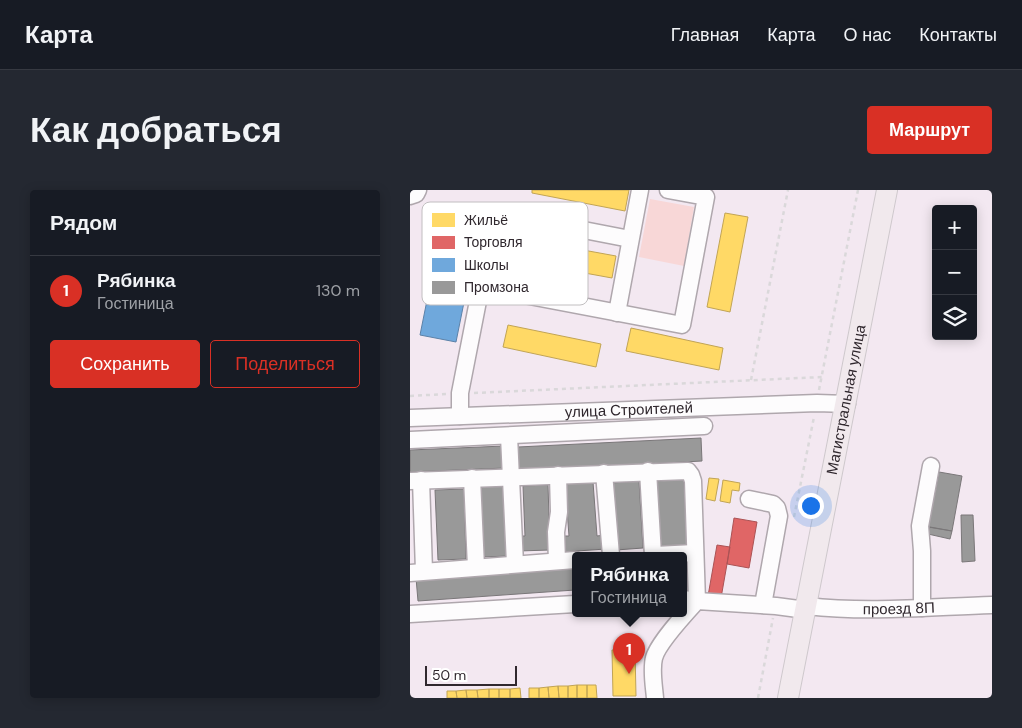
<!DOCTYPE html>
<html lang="ru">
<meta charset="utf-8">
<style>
body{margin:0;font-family:"DM Sans",sans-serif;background:#242831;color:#f1f3f6}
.controls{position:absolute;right:15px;top:15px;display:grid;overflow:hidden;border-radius:5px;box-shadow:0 2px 12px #0003}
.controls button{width:45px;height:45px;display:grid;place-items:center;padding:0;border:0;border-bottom:1px solid #363941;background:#171b24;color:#f1f3f6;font:25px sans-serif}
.scale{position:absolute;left:15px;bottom:12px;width:92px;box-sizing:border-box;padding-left:5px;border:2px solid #30282e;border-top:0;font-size:14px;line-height:18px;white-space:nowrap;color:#30282e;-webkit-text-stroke:4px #fff;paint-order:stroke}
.you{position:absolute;left:400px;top:315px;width:18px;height:18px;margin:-12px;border:4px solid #fff;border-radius:50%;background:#1a73e8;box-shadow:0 0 0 8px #1a73e833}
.badge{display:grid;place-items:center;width:32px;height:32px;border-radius:50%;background:#d93025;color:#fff;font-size:16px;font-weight:700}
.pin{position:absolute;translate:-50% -41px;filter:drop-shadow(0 1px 2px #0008)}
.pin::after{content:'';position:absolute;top:26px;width:18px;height:15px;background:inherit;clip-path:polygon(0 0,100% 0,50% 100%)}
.popup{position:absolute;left:162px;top:362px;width:115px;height:65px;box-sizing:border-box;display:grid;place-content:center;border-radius:5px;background:#171b24;filter:drop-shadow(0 1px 4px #0005);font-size:16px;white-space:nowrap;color:#9ea1a6}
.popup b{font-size:19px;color:#f1f3f6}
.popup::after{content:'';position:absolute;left:50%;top:100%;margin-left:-10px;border:10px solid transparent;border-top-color:#171b24}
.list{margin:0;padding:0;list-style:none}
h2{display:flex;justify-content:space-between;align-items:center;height:65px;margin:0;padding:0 20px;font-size:21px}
h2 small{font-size:16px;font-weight:400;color:#9ea1a6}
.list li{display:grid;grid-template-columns:32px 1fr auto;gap:15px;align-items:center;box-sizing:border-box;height:70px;padding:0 20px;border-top:1px solid #363941}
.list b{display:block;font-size:19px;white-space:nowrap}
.list p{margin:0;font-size:16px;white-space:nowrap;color:#9ea1a6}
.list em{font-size:16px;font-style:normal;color:#9ea1a6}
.actions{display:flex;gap:10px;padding:15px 20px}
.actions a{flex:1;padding:11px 0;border:1px solid #d93025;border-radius:5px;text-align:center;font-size:18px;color:#d93025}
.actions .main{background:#d93025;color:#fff}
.icon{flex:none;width:28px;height:28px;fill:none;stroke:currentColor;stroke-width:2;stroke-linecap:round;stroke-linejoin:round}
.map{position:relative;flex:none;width:582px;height:508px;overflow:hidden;border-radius:5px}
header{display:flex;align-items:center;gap:30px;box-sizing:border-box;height:70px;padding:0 25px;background:#171b24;border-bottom:1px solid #363941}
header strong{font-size:24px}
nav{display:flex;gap:28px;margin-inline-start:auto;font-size:18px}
.intro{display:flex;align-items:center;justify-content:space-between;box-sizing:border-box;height:120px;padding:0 30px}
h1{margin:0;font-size:35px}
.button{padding:12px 22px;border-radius:5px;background:#d93025;color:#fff;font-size:18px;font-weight:700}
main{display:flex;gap:30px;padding:0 30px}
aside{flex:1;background:#171b24;border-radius:5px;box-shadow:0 2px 12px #0003}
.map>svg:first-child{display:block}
.green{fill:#f8d7d7}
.homes{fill:#ffd966;stroke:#c1a455}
.shops{fill:#e06666;stroke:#ab5355}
.schools{fill:#6fa8dc;stroke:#5c82a8}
.industry{fill:#999;stroke:#7a7779}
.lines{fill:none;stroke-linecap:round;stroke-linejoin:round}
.minor-casing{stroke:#afa7ad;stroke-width:19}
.major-casing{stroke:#cec8cc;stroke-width:22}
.path{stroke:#dad8da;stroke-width:2.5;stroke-dasharray:4 4;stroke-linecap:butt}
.minor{stroke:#fdfcfd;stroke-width:16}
.major{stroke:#f1e9ed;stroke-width:20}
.labels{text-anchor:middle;stroke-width:5;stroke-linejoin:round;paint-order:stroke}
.street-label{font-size:15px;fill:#30282e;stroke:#fff}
.key{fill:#fff;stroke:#c1bec0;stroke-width:1}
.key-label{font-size:14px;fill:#30282e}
</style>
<header>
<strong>Карта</strong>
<nav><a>Главная</a><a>Карта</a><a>О нас</a><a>Контакты</a></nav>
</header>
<div class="intro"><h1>Как добраться</h1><a class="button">Маршрут</a></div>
<main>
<aside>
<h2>Рядом<small></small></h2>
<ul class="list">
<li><span class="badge">1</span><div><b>Рябинка</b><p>Гостиница</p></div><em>130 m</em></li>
</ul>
<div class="actions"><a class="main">Сохранить</a><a>Поделиться</a></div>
</aside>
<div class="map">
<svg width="582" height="508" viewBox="0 0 582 508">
<rect width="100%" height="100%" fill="#f3e8f1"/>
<!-- green -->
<path class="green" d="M240,9L284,17L274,76L229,67Z"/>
<!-- homes -->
<path class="homes" d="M122,0H219L215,21L122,3Z
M315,23L338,27L320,122L297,117Z
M113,49L206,66L202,88L109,71Z
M98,135L191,154L186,177L93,157Z
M221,138L313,158L309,180L216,161Z
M299,288L309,289L305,311L296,309Z
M313,290L330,293L329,301L322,300L320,313L310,311Z
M202,460H225L226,506H203Z
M167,495V508H158V496Z
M167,495H177V508H167Z
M177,495H186L187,508H177Z
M148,496L149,508H139L138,497Z
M148,496H158V508H149Z
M138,497L139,508H129V498Z
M110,498L111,508H100V499Z
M119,498H129V508H119Z
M79,499V508H68L67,500Z
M79,499H89V508H79Z
M89,499H100V508H89Z
M56,500L57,508H47L46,501Z
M56,500H67L68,508H57Z
M37,501H46L47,508H37Z"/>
<!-- shops -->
<path class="shops" d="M324,328L347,332L339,378L317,374Z
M307,355L320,357L311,408L298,406Z"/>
<!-- schools -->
<path class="schools" d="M35,21L71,28L46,152L10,145Z"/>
<!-- industry -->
<path class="industry" d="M291,248L292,271L109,281L108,257Z
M94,256L95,278L0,282V260Z
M529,282L552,286L542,341L518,337Z
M274,289L277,358L251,359L247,291Z
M229,291L233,358L206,360L202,293Z
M183,292L187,346L195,345L196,359L152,362L151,346H159L155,293Z
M95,295L98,366L73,367L70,296Z
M138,295L140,360L108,361L107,346H115L113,296Z
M54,299L56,369L28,370L25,300Z
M551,325H563L565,371L552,372Z
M520,337L542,341L540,349L518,344Z
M273,370H277L279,393H273Z
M165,377V400L8,411L6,388Z"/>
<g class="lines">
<defs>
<g id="minor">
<path d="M0,6L6,4L8,0"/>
<path d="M117,29L220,49"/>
<path d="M93,101L272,135L296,7L258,0"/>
<path d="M207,123L230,0"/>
<path d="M50,226V203L85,24"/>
<path id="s1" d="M0,228L407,213L437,214"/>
<path d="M99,246L105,374"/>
<path d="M0,250L294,236"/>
<path d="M238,281L243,365"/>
<path d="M194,283L201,365"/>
<path d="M62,288L66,377"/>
<path d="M11,290L14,381"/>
<path d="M0,291L278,281L281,285L283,291L287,411L273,409"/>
<path d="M339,309L363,314L367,318L369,326L353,415"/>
<path d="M245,365L285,363"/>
<path d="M147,371L146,342L149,322L148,285"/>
<path d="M0,383L165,370"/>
<path id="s2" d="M397,416C458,423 520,417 582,415"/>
<path d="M512,418V361L510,336L521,276"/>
<path d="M0,424L165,414"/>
<path d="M245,508C244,496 241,480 244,468C248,453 276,423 287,411L366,416L396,420"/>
</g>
<g id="major">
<path id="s3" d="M378,508L477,0"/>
</g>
</defs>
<!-- minor casing -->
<use href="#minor" class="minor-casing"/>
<!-- major casing -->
<use href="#major" class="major-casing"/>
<!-- path -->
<path class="path" d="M341,190L378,0
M409,200L448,0
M64,203L412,187
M0,206L36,204
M384,327L404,227
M348,508L363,428"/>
<!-- minor -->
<use href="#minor" class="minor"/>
<!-- major -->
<use href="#major" class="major"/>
</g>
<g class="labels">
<!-- street labels -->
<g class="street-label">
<text dy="5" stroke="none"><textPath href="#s3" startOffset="304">Магистральная улица</textPath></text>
<text dy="5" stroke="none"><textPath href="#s1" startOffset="219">улица Строителей</textPath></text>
<text dy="5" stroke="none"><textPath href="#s2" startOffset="92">проезд 8П</textPath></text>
</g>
</g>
<!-- legend -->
<rect x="12" y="12" width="166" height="103" rx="8" class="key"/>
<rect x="22" y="23" width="23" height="14" fill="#ffd966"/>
<rect x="22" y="46" width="23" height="13" fill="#e06666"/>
<rect x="22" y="68" width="23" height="14" fill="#6fa8dc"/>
<rect x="22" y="91" width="23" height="13" fill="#999"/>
<g class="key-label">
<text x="54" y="35">Жильё</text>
<text x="54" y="57">Торговля</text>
<text x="54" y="80">Школы</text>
<text x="54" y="102">Промзона</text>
</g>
</svg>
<div class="controls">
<button>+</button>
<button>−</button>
<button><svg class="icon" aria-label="layers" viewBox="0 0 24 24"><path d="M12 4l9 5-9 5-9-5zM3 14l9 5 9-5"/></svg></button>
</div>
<div class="scale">50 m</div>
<div class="you"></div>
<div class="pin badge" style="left:219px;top:484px">1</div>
<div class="popup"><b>Рябинка</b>Гостиница</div>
</div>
</main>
